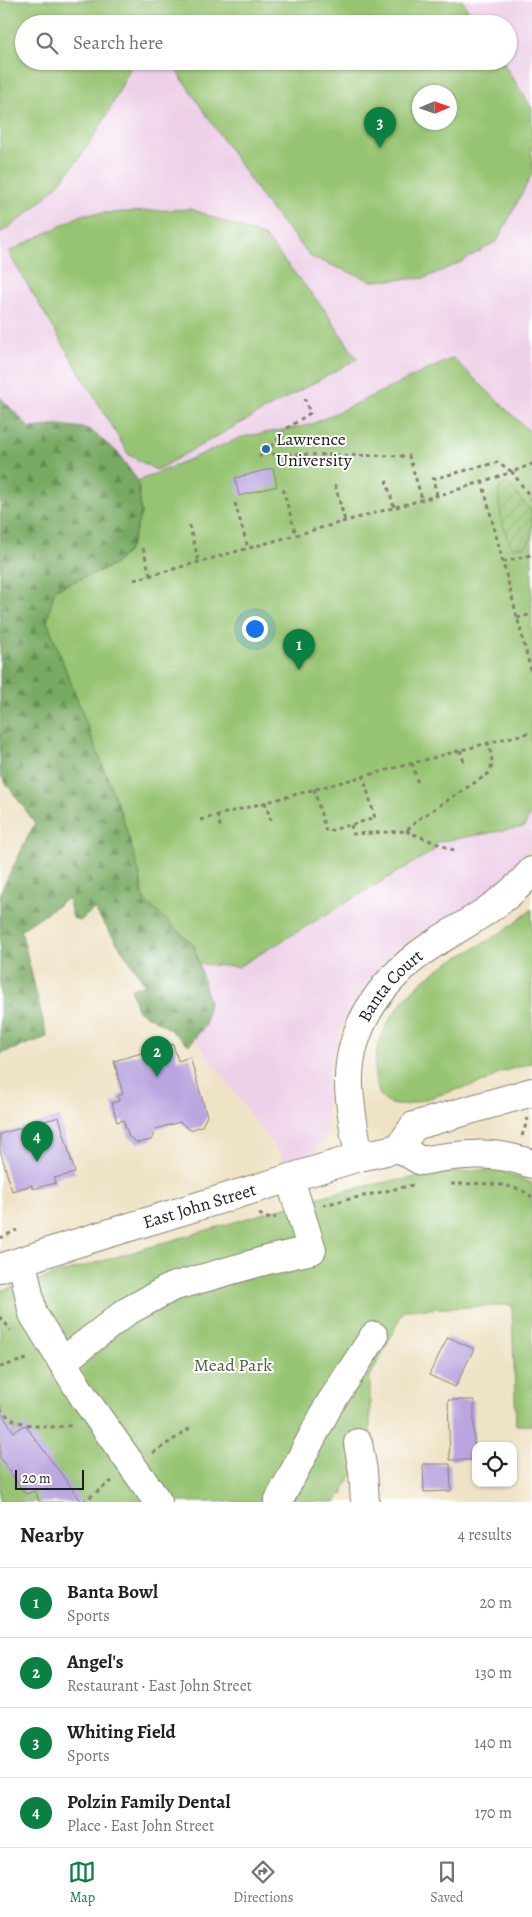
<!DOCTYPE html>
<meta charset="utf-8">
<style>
body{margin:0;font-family:Alegreya,serif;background:#f2f2f2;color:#202124}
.controls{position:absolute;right:15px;bottom:15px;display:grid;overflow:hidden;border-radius:10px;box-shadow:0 1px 4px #0004}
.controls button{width:45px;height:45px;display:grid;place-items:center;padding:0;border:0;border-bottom:1px solid #e0e0e0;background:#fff;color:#202124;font:25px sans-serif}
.compass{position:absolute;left:412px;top:85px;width:45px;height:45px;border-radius:50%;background:#fff;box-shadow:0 1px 4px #0004;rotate:88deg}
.scale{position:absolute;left:15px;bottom:12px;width:69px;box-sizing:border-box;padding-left:5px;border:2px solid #1c1c1c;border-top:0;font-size:14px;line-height:18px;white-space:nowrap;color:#1c1c1c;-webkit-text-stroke:4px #fff;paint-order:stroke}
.you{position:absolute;left:254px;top:628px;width:18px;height:18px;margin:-12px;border:4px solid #fff;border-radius:50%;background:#1a73e8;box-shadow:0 0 0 8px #1a73e833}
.badge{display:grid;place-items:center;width:32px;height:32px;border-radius:50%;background:#0b8043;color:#fff;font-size:16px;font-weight:700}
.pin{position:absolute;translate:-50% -41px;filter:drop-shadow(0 1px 2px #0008)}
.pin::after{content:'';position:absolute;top:26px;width:18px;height:15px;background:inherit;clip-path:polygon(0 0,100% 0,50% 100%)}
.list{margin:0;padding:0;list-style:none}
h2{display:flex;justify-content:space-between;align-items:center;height:65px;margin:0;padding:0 20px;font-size:21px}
h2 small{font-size:16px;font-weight:400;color:#757577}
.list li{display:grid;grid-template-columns:32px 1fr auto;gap:15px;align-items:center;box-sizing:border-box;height:70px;padding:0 20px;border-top:1px solid #e0e0e0}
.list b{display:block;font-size:19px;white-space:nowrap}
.list p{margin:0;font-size:16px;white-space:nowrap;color:#757577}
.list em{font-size:16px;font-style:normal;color:#757577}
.icon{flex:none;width:28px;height:28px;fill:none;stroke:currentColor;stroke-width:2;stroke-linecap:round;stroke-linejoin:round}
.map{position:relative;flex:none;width:532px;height:1502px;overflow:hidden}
.search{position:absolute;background:#fff;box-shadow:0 1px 4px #0004;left:15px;right:15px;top:15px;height:55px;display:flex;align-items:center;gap:12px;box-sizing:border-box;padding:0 18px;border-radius:28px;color:#757577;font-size:19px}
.sheet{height:345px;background:#fff}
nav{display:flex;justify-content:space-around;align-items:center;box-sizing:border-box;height:70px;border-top:1px solid #e0e0e0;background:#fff;font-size:14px;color:#757577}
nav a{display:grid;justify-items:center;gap:2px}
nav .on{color:#0b8043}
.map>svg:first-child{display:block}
.built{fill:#eed0e8;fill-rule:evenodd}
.green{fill:#97c472;stroke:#5a7047;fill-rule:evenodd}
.forest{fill:url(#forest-firs);stroke:#4a6340}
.garden{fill:url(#garden-furrows);stroke:#5a7047}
.building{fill:#b9a5e0}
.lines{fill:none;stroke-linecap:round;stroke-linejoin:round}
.minor-casing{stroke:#868071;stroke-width:30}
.path{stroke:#868071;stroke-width:3;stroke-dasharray:4 4;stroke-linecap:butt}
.minor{stroke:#fff;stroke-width:28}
.poi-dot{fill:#1f6fb2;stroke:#fff;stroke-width:2}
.labels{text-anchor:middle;stroke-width:4;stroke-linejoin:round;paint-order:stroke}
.poi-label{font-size:18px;fill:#1c1c1c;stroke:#fff;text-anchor:start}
.street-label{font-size:18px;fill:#1c1c1c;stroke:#fff}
.park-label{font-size:18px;fill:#4d5f3e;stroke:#fff}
</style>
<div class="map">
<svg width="532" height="1502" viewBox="0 0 532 1502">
<defs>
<pattern id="forest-firs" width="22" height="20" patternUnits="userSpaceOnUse" patternTransform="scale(1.25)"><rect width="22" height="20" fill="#79aa64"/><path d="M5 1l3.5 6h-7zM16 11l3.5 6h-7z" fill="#628a52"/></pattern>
<pattern id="garden-furrows" width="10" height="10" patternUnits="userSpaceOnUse" patternTransform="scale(1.25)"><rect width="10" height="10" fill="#97c472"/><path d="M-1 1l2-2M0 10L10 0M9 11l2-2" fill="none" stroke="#82a862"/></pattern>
</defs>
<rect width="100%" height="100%" fill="#fff"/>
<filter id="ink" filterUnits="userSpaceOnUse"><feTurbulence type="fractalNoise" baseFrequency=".02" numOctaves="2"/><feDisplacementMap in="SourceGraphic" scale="10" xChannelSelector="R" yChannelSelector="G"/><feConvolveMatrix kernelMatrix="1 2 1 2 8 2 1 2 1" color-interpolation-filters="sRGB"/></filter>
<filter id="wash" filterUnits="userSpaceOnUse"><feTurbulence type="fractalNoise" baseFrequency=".0096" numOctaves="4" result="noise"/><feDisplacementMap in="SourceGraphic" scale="20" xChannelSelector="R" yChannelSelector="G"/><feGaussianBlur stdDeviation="1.12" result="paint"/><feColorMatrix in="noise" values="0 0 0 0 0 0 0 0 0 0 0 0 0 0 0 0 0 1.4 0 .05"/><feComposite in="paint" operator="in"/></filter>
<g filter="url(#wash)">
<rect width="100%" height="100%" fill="#efe3c6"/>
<!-- built -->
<path class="built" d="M0,0H532V846L509,876L491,891L466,907L417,934L383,963L363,989L348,1014L338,1038L328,1073L326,1126L325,1135L321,1145L313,1152L285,1161L0,775ZM24,24H508V61H24ZM420,92H450V122H420Z"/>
<!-- green -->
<path class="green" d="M0,0H462L477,24H24V61H133C103,130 64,193 0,233Z
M170,61H502L532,108V174L497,241L461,262L425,278L372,281L311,257L265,202ZM420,92H450V122H420Z
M191,209L265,237L324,309L357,359L156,470L129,455L8,252L84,214Z
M453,358L532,434V810L524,827L437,842L433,851L238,967L199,964L194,945L144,900L139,871L47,621L55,589L112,566L127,552L131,545L141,513L138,481L242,437L310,425Z
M532,909V1063L501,1072L487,1081L405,1105C391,1106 381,1102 377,1087C365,1044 401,994 436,971C453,958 474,950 492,938C506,930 519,920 532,909Z
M485,1170L501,1171L532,1183V1425H516L512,1305L404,1310L370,1377V1448L344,1488V1494L340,1495L335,1502H0V1291L330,1194C381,1182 432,1173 485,1170Z"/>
<!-- forest -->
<path class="forest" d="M0,397L30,428L62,425L89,429L117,452L138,481L141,513L131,545L127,552L112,566L55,589L47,621L121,813L139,871L144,900L194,945L209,1002L205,1026L189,1045L165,1026L137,1010L131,989L145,984L94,909L80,921L73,918L68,898L21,930L47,1037L0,1054V893L35,823L0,775Z"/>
<!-- garden -->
<path class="garden" d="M508,483L532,513V537L525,546L514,548C505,541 495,498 500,487Z"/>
<g id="blocks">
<!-- building -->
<path class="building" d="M273,468L277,486L239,496L235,478Z
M173,1044L178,1061L190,1057L207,1116L202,1126L190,1130L180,1122L156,1129L151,1140L138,1143L129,1137L123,1120L117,1122L112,1103L119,1101L118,1096L123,1094L114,1061Z
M59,1117L75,1173L54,1178L56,1183L32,1189V1185L12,1191L0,1150V1134Z
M448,1337L474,1349L455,1387L429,1375Z
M448,1400H474V1460H450Z
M0,1411L14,1432L25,1425L82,1502H39L36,1491L25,1494L0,1457Z
M423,1464H450L451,1491L424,1492Z"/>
</g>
</g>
<g filter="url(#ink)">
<use href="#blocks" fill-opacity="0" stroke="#868071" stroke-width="1"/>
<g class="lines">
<defs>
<g id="minor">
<path d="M399,1148L414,1126L532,1092"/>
<path id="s1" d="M359,1157C355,1133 350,1110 349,1086C347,1023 387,973 438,941C472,920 506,902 532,871"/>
<path d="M22,1261L33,1314L85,1399L158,1502"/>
<path id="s2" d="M0,1268L64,1247L359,1157L399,1148L421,1161C459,1154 495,1150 532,1164"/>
<path d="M62,1362L126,1312L172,1287L271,1259L312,1250L290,1179"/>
<path d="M358,1443L363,1471L365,1502"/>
<path d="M278,1502L329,1405L374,1336"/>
</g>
</defs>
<!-- minor casing -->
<use href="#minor" class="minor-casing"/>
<!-- path -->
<path class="path" d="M264,454L409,456L422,499
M259,457L272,446L286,429L310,413L305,399
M386,480L394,507
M482,481L532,675
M335,485L345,521
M283,489L296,535
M437,495L433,479L498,462L512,472L532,464
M235,503L248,548
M189,525L199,562
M143,548L150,575
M503,562L530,555L532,552
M134,580L450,492L512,472L532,499
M517,618L532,614
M460,750L464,762
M412,763L418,784
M314,789L326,832L332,830L375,818L363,776
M265,802L272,824
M217,815L221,829
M200,820L488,743
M351,825L353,834L406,831L420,818L488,774C495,765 491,753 488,743L532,732
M406,831L458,852
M522,1136L528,1118
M451,1184C476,1184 512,1180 532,1197
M323,1205L413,1185
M259,1214L270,1219L276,1217
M0,1238L17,1230
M0,1317L11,1330
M0,1367L30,1358
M0,1408C13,1428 51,1429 73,1425
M153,1453L192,1427
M83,1502L112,1481"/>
<!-- minor -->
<use href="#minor" class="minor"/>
</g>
</g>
<!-- markers -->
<circle class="poi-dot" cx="266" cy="449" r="5"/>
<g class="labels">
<!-- poi labels -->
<g class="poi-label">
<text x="276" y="445">Lawrence<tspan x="276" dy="21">University</tspan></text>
</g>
<!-- street labels -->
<g class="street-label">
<text dy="6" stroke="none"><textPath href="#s1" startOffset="184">Banta Court</textPath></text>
<text dy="6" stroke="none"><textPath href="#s2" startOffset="209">East John Street</textPath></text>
</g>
<!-- park labels -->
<g class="park-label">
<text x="233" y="1371">Mead Park</text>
</g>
</g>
</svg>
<div class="controls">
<button><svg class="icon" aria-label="locate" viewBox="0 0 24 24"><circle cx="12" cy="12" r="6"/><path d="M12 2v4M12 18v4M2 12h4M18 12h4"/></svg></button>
</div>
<svg class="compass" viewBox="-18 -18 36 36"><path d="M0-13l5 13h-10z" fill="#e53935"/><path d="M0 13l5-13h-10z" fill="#757577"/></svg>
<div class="scale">20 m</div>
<div class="you"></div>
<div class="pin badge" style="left:299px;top:670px">1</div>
<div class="pin badge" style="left:157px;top:1077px">2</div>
<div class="pin badge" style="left:380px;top:148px">3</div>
<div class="pin badge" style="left:37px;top:1162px">4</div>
<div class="search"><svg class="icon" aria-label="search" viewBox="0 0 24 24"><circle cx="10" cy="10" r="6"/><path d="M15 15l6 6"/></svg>Search here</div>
</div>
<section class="sheet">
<h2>Nearby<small>4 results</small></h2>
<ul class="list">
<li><span class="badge">1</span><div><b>Banta Bowl</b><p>Sports</p></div><em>20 m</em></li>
<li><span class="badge">2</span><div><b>Angel's</b><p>Restaurant · East John Street</p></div><em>130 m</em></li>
<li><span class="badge">3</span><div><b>Whiting Field</b><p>Sports</p></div><em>140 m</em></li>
<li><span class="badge">4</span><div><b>Polzin Family Dental</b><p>Place · East John Street</p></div><em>170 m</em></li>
</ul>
</section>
<nav>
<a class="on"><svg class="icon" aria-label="map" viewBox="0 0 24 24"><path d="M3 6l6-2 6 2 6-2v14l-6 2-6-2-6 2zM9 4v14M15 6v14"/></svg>Map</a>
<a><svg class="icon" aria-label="directions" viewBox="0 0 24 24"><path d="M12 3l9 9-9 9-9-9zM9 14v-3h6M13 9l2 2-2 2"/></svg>Directions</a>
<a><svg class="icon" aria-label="saved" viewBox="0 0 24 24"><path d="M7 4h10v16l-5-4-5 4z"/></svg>Saved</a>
</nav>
